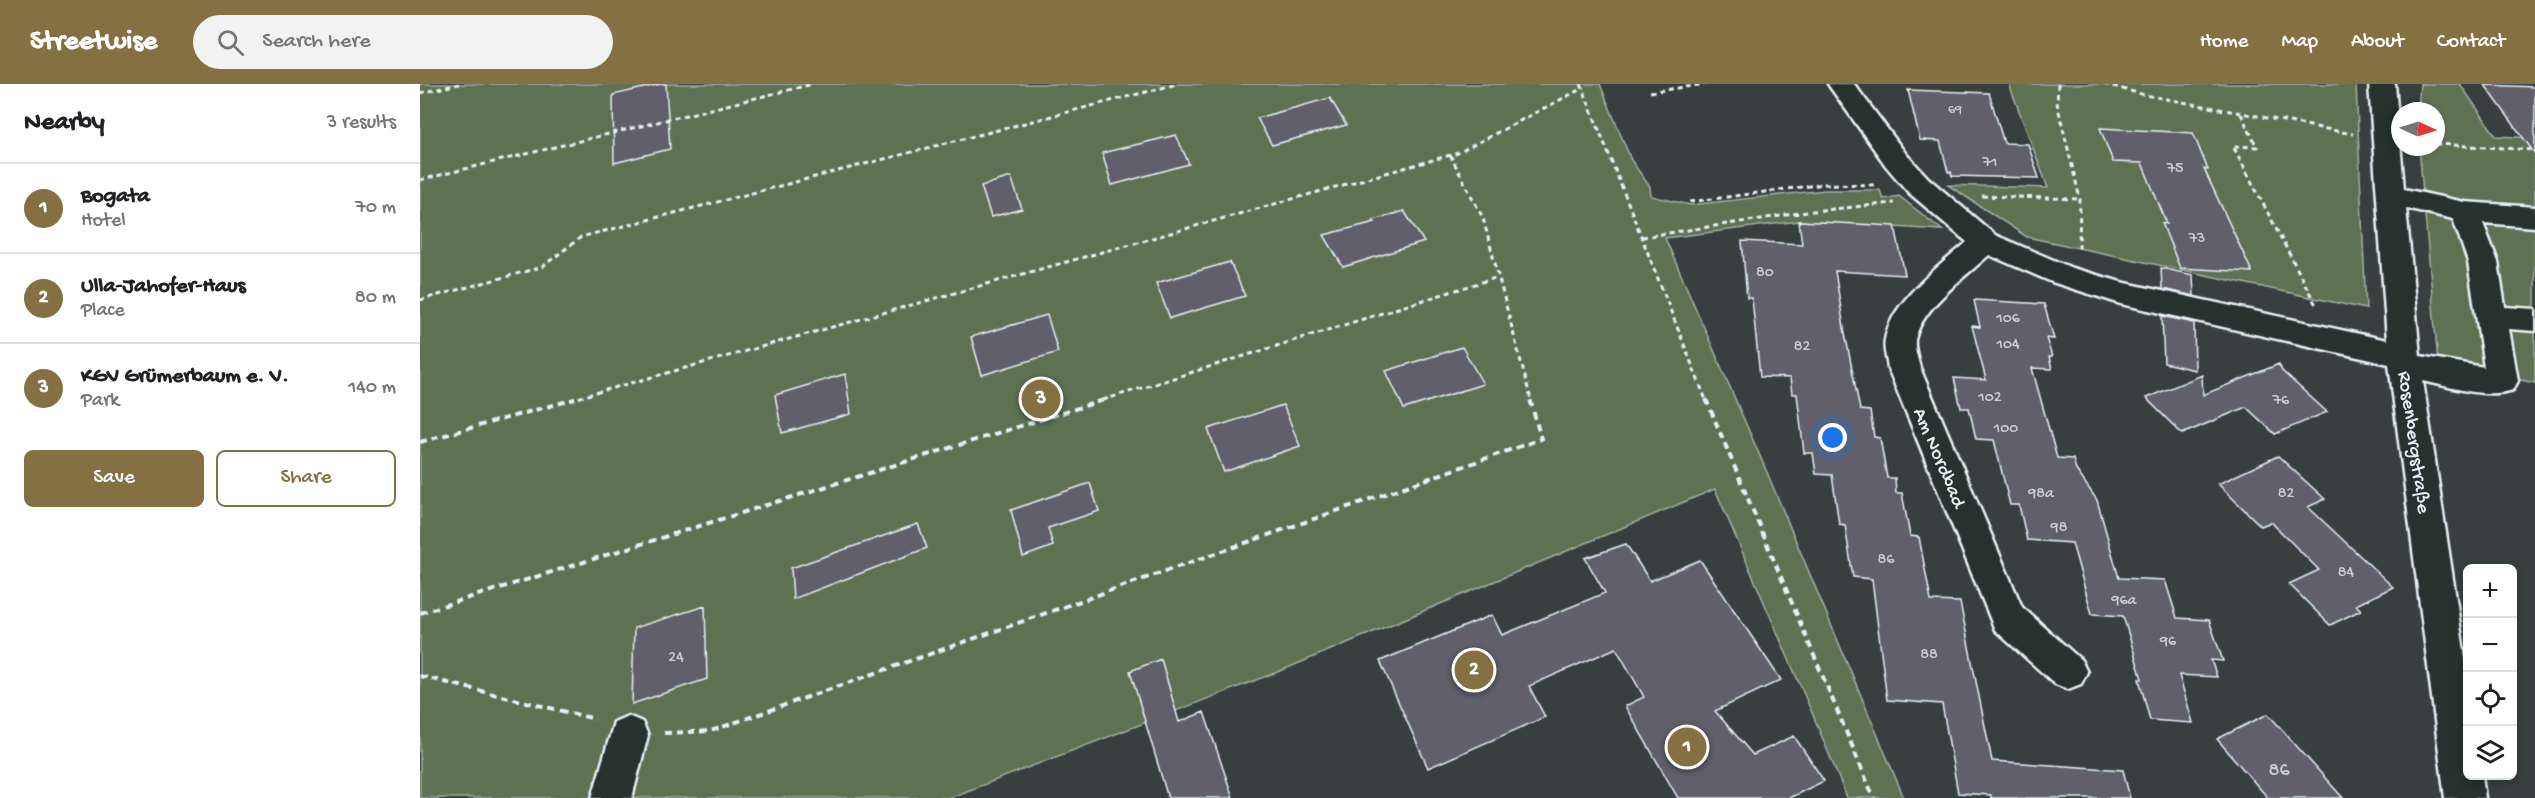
<!DOCTYPE html>
<meta charset="utf-8">
<style>
body{margin:0;font-family:"Gochi Hand",sans-serif;background:#f2f2f2;color:#202124}
.controls{position:absolute;right:18px;bottom:18px;display:grid;overflow:hidden;border-radius:9px;box-shadow:0 3px 9px #0003}
.controls button{width:54px;height:54px;display:grid;place-items:center;padding:0;border:0;border-bottom:2px solid #e0e0e0;background:#fff;color:#202124;font:30px sans-serif}
.compass{position:absolute;left:1971px;top:18px;width:54px;height:54px;border-radius:50%;background:#fff;box-shadow:0 3px 9px #0003;rotate:94deg}
.you{position:absolute;left:1413px;top:354px;width:21px;height:21px;margin:-15px;border:4px solid #fff;border-radius:50%;background:#1a73e8;box-shadow:0 0 0 9px #1a73e833}
.badge{display:grid;place-items:center;width:39px;height:39px;border-radius:50%;background:#847042;color:#fff;font-size:20px;font-weight:700}
.pin{position:absolute;translate:-50% -50%;border:3px solid #fff;box-shadow:0 2px 6px #0006}
.list{margin:0;padding:0;list-style:none}
h2{display:flex;justify-content:space-between;align-items:center;height:78px;margin:0;padding:0 24px;font-size:26px}
h2 small{font-size:20px;font-weight:400;color:#757577}
.list li{display:grid;grid-template-columns:39px 1fr auto;gap:18px;align-items:center;box-sizing:border-box;height:90px;padding:0 24px;border-top:2px solid #e0e0e0}
.list b{display:block;font-size:22px;white-space:nowrap}
.list p{margin:0;font-size:20px;white-space:nowrap;color:#757577}
.list em{font-size:20px;font-style:normal;color:#757577}
.actions{display:flex;gap:12px;padding:18px 24px}
.actions a{flex:1;padding:14px 0;border:2px solid #847042;border-radius:9px;text-align:center;font-size:21px;color:#847042}
.actions .main{background:#847042;color:#fff}
.icon{flex:none;width:33px;height:33px;fill:none;stroke:currentColor;stroke-width:2;stroke-linecap:round;stroke-linejoin:round}
.map{position:relative;flex:none;width:2115px;height:714px;overflow:hidden}
header{display:flex;align-items:center;gap:36px;box-sizing:border-box;height:84px;padding:0 30px;background:#847042;color:#fff}
header strong{font-size:28px}
nav{display:flex;gap:33px;margin-inline-start:auto;font-size:21px}
.search{width:420px;height:54px;background:#f2f2f2;display:flex;align-items:center;gap:15px;box-sizing:border-box;padding:0 21px;border-radius:33px;color:#757577;font-size:22px}
main{display:flex}
aside{flex:1;background:#fff}
.map>svg:first-child{display:block}
.green{fill:#5e7153;stroke:#a3b1a6;stroke-width:1.5}
.building{fill:#605e6a;stroke:#e8f1f8;stroke-width:1.5}
.lines{fill:none;stroke-linecap:round;stroke-linejoin:round}
.minor-casing{stroke:#e8f1f8;stroke-width:5}
.path-far1{stroke:#e8f1f8;stroke-width:3;stroke-dasharray:5 4;stroke-linecap:butt}
.path{stroke:#e8f1f8;stroke-width:4;stroke-dasharray:7 5;stroke-linecap:butt}
.minor{fill:#26332d;fill-rule:evenodd}
.labels{text-anchor:middle;stroke-width:5;stroke-linejoin:round;paint-order:stroke}
.far-number-label{font-size:14px;fill:#c6ccd4}
.number-label{font-size:16px;fill:#c6ccd4}
.street-label{font-size:20px;fill:#e8f1f8;stroke:#26332d}
.near-number-label{font-size:20px;fill:#c6ccd4}
</style>
<header>
<strong>Streetwise</strong>
<div class="search"><svg class="icon" aria-label="search" viewBox="0 0 24 24"><circle cx="10" cy="10" r="6"/><path d="M15 15l6 6"/></svg>Search here</div>
<nav><a>Home</a><a>Map</a><a>About</a><a>Contact</a></nav>
</header>
<main>
<aside>
<h2>Nearby<small>3 results</small></h2>
<ul class="list">
<li><span class="badge">1</span><div><b>Bogata</b><p>Hotel</p></div><em>70 m</em></li>
<li><span class="badge">2</span><div><b>Ulla-Jahofer-Haus</b><p>Place</p></div><em>80 m</em></li>
<li><span class="badge">3</span><div><b>KGV Grümerbaum e. V.</b><p>Park</p></div><em>140 m</em></li>
</ul>
<div class="actions"><a class="main">Save</a><a>Share</a></div>
</aside>
<div class="map">
<svg width="2115" height="714" viewBox="0 0 2115 714">
<rect width="100%" height="100%" fill="#37403f"/>
<filter id="ink" filterUnits="userSpaceOnUse"><feTurbulence type="fractalNoise" baseFrequency=".0167" numOctaves="2"/><feDisplacementMap in="SourceGraphic" scale="12" xChannelSelector="R" yChannelSelector="G"/><feConvolveMatrix kernelMatrix="1 2 1 2 8 2 1 2 1" color-interpolation-filters="sRGB"/></filter>
<g filter="url(#ink)">
<!-- green -->
<path class="green" d="M0,0H1180L1211,76L1230,103L1231,112L1270,121L1405,106H1460L1463,115L1479,112L1522,146L1379,137L1245,154L1346,386L1484,714H1427L1393,631L1295,405L865,585L529,714H0Z
M1589,0H1936L1946,225L1607,153L1528,101L1628,104Z
M2000,0H2040L2076,52L2115,54V299L2018,278L1999,63H2016V27H1998Z"/>
<!-- building -->
<path class="building" d="M241,0H246L250,65L194,79L193,11Z
M2065,1L2115,3V70Z
M1488,6L1569,9L1584,59L1608,60L1619,94L1532,92L1531,88H1528L1520,57L1500,56Z
M910,14L926,41L852,61L837,34Z
M1680,44L1773,49L1788,86L1784,85L1832,188L1760,184L1742,139L1747,140L1722,79L1693,78Z
M756,51L769,80L692,101L682,69Z
M591,93L602,125L571,133L561,102Z
M984,127L1004,158L923,183L904,151L955,138L953,136Z
M1379,137L1475,142L1485,191L1415,187L1424,244L1440,326L1450,327L1454,353L1460,354L1467,394H1475L1476,409H1482L1490,452L1499,453L1511,517L1540,518L1572,677L1703,686L1710,714H1571V711L1538,709L1522,620L1467,616L1452,495L1433,493L1425,441L1419,440L1412,391L1396,390L1393,369H1384L1377,310H1372L1370,294L1340,293L1332,214H1327L1322,157L1382,160Z
M810,178L825,212L750,234L736,199Z
M1741,184L1773,191L1774,212L1742,205Z
M1554,216L1624,220L1634,255L1626,254L1632,273H1629L1632,285L1612,284L1637,374L1653,375L1656,386L1677,416L1699,494L1745,496L1757,534L1789,536L1803,577L1791,576L1797,593L1759,591L1773,639L1730,636L1719,595H1722L1703,532L1672,530L1652,459L1607,456L1599,421H1590L1574,356L1556,355L1549,324H1541L1534,294L1566,296L1552,242L1560,243Z
M627,231L638,268L562,291L551,253Z
M1742,232L1774,239L1775,286L1744,279Z
M1042,263L1063,300L984,325L966,287Z
M1859,280L1862,287L1907,328L1855,350L1826,323L1762,350L1726,314L1782,291L1783,311Z
M425,290L431,330L362,349L355,311Z
M863,321L880,362L804,388L788,345Z
M1858,372L1905,415L1888,423L1973,503L1936,521L1941,526L1910,541L1869,500L1899,486L1851,438L1841,442L1798,400Z
M670,399L679,427L628,444L633,462L603,473L591,426Z
M498,440L507,464L373,515L371,484Z
M1206,460L1230,497L1280,476L1361,596L1295,627L1333,671L1374,652L1404,697L1369,714H1258L1205,622L1224,613L1196,564L1109,602L1125,633L1008,684L960,577L1072,531L1082,551L1185,509L1165,474Z
M285,522L287,595L212,620L214,544Z
M741,575L759,638L784,628L813,714H748L710,587Z
M1848,630L1923,714H1848L1797,655Z"/>
<g class="lines">
<defs>
<path id="minor" d="M1408,0H1434L1486,70L1508,94L1575,151L1652,184L1701,198L1967,256L1949,0H1975L1984,105L2044,118L2115,123V143L2063,139L2078,178L2085,223L2115,225V247L2089,245L2098,297L2093,306C2065,315 2031,303 2003,297L2048,594V692H2062L2065,714H2025L1969,280L1701,220L1632,198L1569,171C1546,192 1501,224 1495,256C1494,265 1498,275 1500,284L1602,523L1661,576L1667,588L1661,600L1648,605L1635,600L1575,546L1468,284C1467,275 1463,265 1465,256C1471,217 1519,183 1547,158L1488,108L1466,82ZM1986,124L2033,135L2048,178L2064,283L2000,272Z
M208,632L222,638L228,651L212,714H172L194,638Z"/>
</defs>
<!-- minor casing -->
<use href="#minor" class="minor-casing"/>
<!-- path-far1 -->
<path class="path-far1" d="M1161,0L1286,316
M1638,0L1637,19L1660,115L1659,166
M1684,0L1725,11L1933,50
M1230,8L1286,0
M0,9L39,0
M1821,30L1837,63L1813,62L1896,221
M2016,60L2115,66
M1030,71L1063,134L1111,316
M0,96L393,0
M1562,112L1660,115
M1270,118L1404,100L1456,101
M1222,153L1393,127L1474,119
M0,216L122,183L161,153L757,0
M150,316L1038,69L1163,4
M683,316L1078,193"/>
<!-- path -->
<path class="path" d="M1286,315L1454,714
M0,358L155,315
M0,529L687,315
M0,592L175,635
M244,649L291,647L1121,355L1110,315"/>
<!-- minor -->
<use href="#minor" class="minor"/>
</g>
</g>
<g class="labels">
<!-- far-number labels -->
<g class="far-number-label">
<text x="1535" y="29">69</text>
</g>
<!-- number labels -->
<g class="number-label">
<text x="1570" y="82">71</text>
<text x="1755" y="88">75</text>
<text x="1777" y="158">73</text>
<text x="1345" y="192">80</text>
<text x="1588" y="238">106</text>
<text x="1588" y="264">104</text>
<text x="1382" y="266">82</text>
<text x="1570" y="317">102</text>
<text x="1861" y="320">76</text>
<text x="1586" y="348">100</text>
<text x="1621" y="413">98a</text>
<text x="1866" y="413">82</text>
<text x="1639" y="447">98</text>
<text x="1466" y="479">86</text>
<text x="1926" y="492">84</text>
<text x="1704" y="520">96a</text>
<text x="1748" y="561">96</text>
<text x="1509" y="574">88</text>
<text x="256" y="577">24</text>
</g>
<!-- street labels -->
<g class="street-label">
<text transform="translate(1996 358) rotate(82)" y="7">Rosenbergstraße</text>
<text transform="translate(1521 373) rotate(67)" y="7">Am Nordbad</text>
</g>
<!-- near-number labels -->
<g class="near-number-label">
<text x="1859" y="691">86</text>
</g>
</g>
</svg>
<div class="controls">
<button>+</button>
<button>−</button>
<button><svg class="icon" aria-label="locate" viewBox="0 0 24 24"><circle cx="12" cy="12" r="6"/><path d="M12 2v4M12 18v4M2 12h4M18 12h4"/></svg></button>
<button><svg class="icon" aria-label="layers" viewBox="0 0 24 24"><path d="M12 4l9 5-9 5-9-5zM3 14l9 5 9-5"/></svg></button>
</div>
<svg class="compass" viewBox="-18 -18 36 36"><path d="M0-13l5 13h-10z" fill="#e53935"/><path d="M0 13l5-13h-10z" fill="#757577"/></svg>
<div class="you"></div>
<div class="pin badge" style="left:1267px;top:663px">1</div>
<div class="pin badge" style="left:1054px;top:586px">2</div>
<div class="pin badge" style="left:621px;top:315px">3</div>
</div>
</main>
